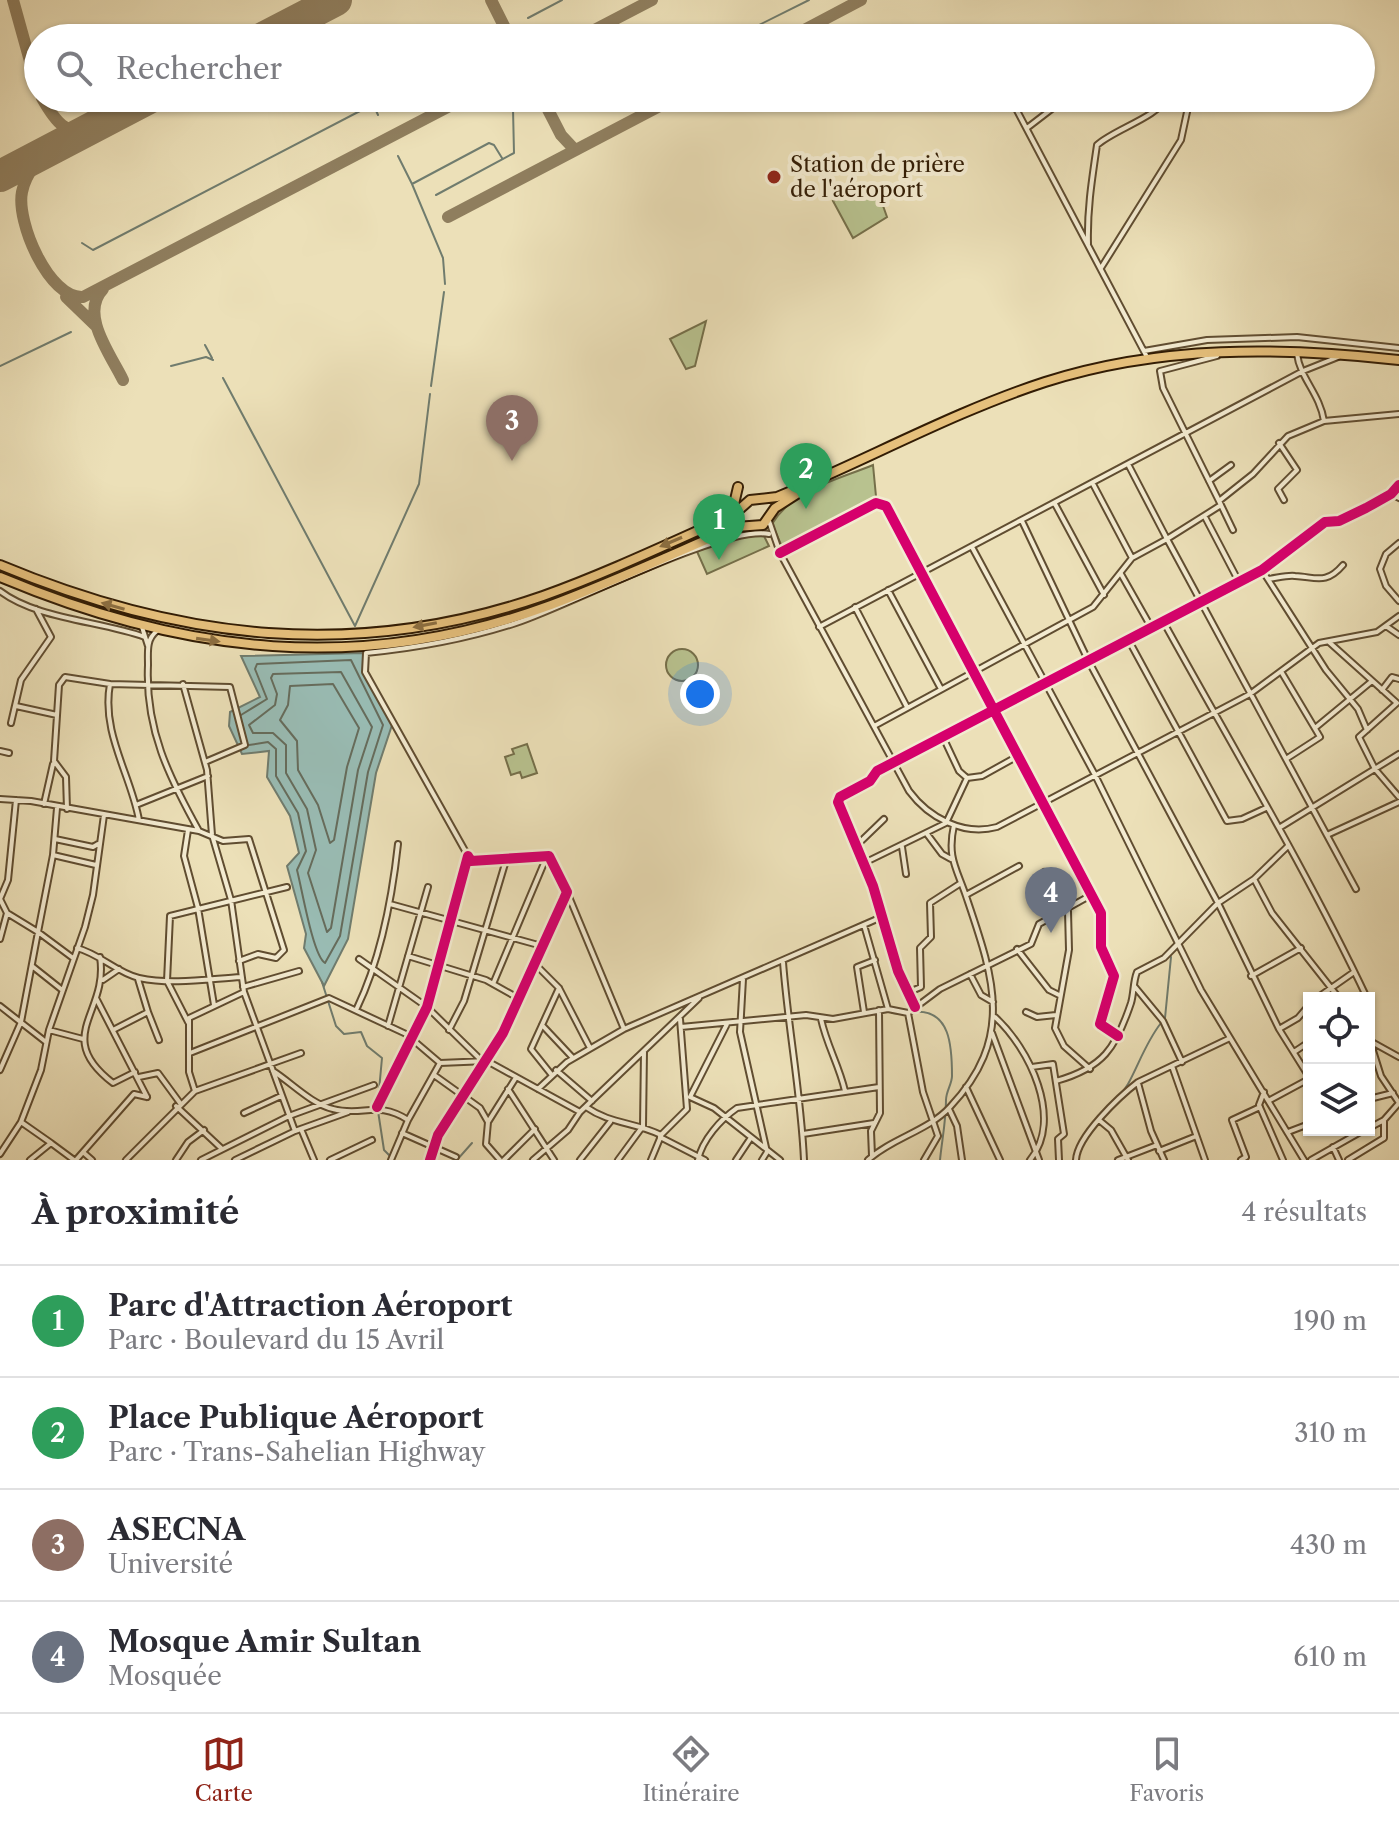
<!DOCTYPE html>
<html lang="fr">
<meta charset="utf-8">
<style>
body{margin:0;font-family:"Libre Caslon Text",serif;background:#f2f2f3;color:#2b2b33}
.controls{position:absolute;right:24px;bottom:24px;display:grid;overflow:hidden;border-radius:0px;box-shadow:0 2px 6px #0004}
.controls button{width:72px;height:72px;display:grid;place-items:center;padding:0;border:0;border-bottom:2px solid #e1e1e2;background:#fff;color:#2b2b33;font:40px sans-serif}
.you{position:absolute;left:700px;top:694px;width:28px;height:28px;margin:-20px;border:6px solid #fff;border-radius:50%;background:#1a73e8;box-shadow:0 0 0 12px #1a73e833}
.badge{display:grid;place-items:center;width:52px;height:52px;border-radius:50%;background:#8f2418;color:#fff;font-size:26px;font-weight:700}
.pin{position:absolute;translate:-50% -66px;filter:drop-shadow(0 2px 4px #0008)}
.pin::after{content:'';position:absolute;top:42px;width:28px;height:24px;background:inherit;clip-path:polygon(0 0,100% 0,50% 100%)}
.list{margin:0;padding:0;list-style:none}
h2{display:flex;justify-content:space-between;align-items:center;height:104px;margin:0;padding:0 32px;font-size:34px}
h2 small{font-size:26px;font-weight:400;color:#7c7c81}
.list li{display:grid;grid-template-columns:52px 1fr auto;gap:24px;align-items:center;box-sizing:border-box;height:112px;padding:0 32px;border-top:2px solid #e1e1e2}
.list b{display:block;font-size:30px;white-space:nowrap}
.list p{margin:0;font-size:26px;white-space:nowrap;color:#7c7c81}
.list em{font-size:26px;font-style:normal;color:#7c7c81}
.icon{flex:none;width:44px;height:44px;fill:none;stroke:currentColor;stroke-width:2;stroke-linecap:round;stroke-linejoin:round}
.map{position:relative;flex:none;width:1399px;height:1160px;overflow:hidden}
.search{position:absolute;background:#fff;box-shadow:0 2px 6px #0004;left:24px;right:24px;top:24px;height:88px;display:flex;align-items:center;gap:20px;box-sizing:border-box;padding:0 28px;border-radius:44px;color:#7c7c81;font-size:30px}
.sheet{height:552px;background:#fff}
nav{display:flex;justify-content:space-around;align-items:center;box-sizing:border-box;height:112px;border-top:2px solid #e1e1e2;background:#fff;font-size:22px;color:#7c7c81}
nav a{display:grid;justify-items:center;gap:4px}
nav .on{color:#8f2418}
.map>svg:first-child{display:block}
.green{fill:#b8c28f;stroke:#756f4a;stroke-width:2}
.water{fill:#99bcb4;stroke:#707c6e;stroke-width:2}
.lines{fill:none;stroke-linecap:round;stroke-linejoin:round}
.shore{stroke:#666c5c;stroke-width:2}
.stream{stroke:#707c6e;stroke-width:2}
.taxiway{stroke:#8f7e5e;stroke-width:12}
.runway{stroke:#8f7e5e;stroke-width:32}
.street-casing{stroke:#604d31;stroke-width:8}
.highway-casing{stroke:#321c04;stroke-width:12}
.street{stroke:#f3ebd1;stroke-width:4}
.highway{stroke:#e6c07c;stroke-width:8}
.cycleway-casing{stroke:#f3ebd1;stroke-width:15}
.cycleway{stroke:#d6006c;stroke-width:10}
.oneway{fill:#8c6e40}
.poi-dot{fill:#8f2418;stroke:#f3ebd1;stroke-width:3}
.labels{text-anchor:middle;stroke-width:8;stroke-linejoin:round;paint-order:stroke}
.poi-label{font-size:22px;fill:#321c04;stroke:#f3ebd1;text-anchor:start}
</style>
<div class="map">
<svg width="1399" height="1160" viewBox="0 0 1399 1160">
<rect width="100%" height="100%" fill="#ece0b8"/>
<filter id="stains"><feTurbulence type="fractalNoise" baseFrequency=".0025" numOctaves="4"/><feColorMatrix values="0 0 0 0 .2 0 0 0 0 .09 0 0 0 0 .02 0 0 0 .5 -.17"/></filter>
<radialGradient id="worn" r=".72"><stop offset=".6" stop-color="#630" stop-opacity="0"/><stop offset="1" stop-color="#630" stop-opacity=".3"/></radialGradient>
<!-- green -->
<path class="green" d="M870,185L877,189L887,217L853,238L833,201Z
M706,321L695,366L686,369L670,339Z
M873,465L877,507L786,556L772,524C793,489 837,480 873,465Z
M750,528L761,530L769,546L707,574L695,547Z
M666 665a16 16 0 1 1 32 0a16 16 0 1 1-32 0Z
M527,744L537,773L522,778L520,772L511,775L505,757L514,754L512,749Z"/>
<!-- water -->
<path class="water" d="M364,653L363,671L392,725L376,773L348,939L324,986L304,948L306,934L287,866L299,853L290,816L267,777L269,751L242,754L229,726L230,712L260,697L241,656Z"/>
<g class="lines">
<!-- shore -->
<path class="shore" d="M341,672L372,727L358,770L331,928L327,932L308,873L316,850L307,809L286,773V745L273,733H253L249,725L275,705L277,694L271,678L273,674Z
M333,684L359,728L347,767L334,840L330,843L318,805L298,770L297,741L280,720L288,705L290,686Z
M241,715L267,699L255,669L257,664L351,660L383,725L368,772L340,936L325,963C313,956 302,889 297,870L306,851L298,813L276,776V749L268,742L249,745"/>
<!-- stream -->
<path class="stream" d="M528,18L562,0
M440,38L441,25
M733,38L809,0
M589,98L607,103L616,98
M374,106L378,115
M398,156L412,184
M436,195L514,153L513,109
M82,243L93,250L385,98
M445,284L443,258L412,184L489,143L494,145L502,158
M205,345L212,358
M0,366L71,332
M171,366L206,357L213,360
M223,378L355,626L419,484L430,394
M431,386L444,292
M322,982L336,1026L344,1034L361,1032L367,1046L382,1058L378,1101
M913,1012C951,1008 952,1048 952,1076C952,1084 946,1091 946,1100C946,1121 942,1140 940,1160
M892,1013L903,1014
M1165,1018L1171,957
M378,1111L384,1150L391,1157
M457,1160L472,1143
M1074,1160C1078,1126 1112,1112 1128,1084C1139,1064 1146,1042 1161,1023"/>
<!-- taxiway -->
<path class="taxiway" d="M13,0L38,90
M491,0L510,38
M579,38L652,0
M789,38L861,0
M42,98C55,121 66,138 94,127
M542,98L561,135L575,150
M55,147C39,159 26,172 22,192C16,222 49,299 83,297L465,98
M448,217L675,98
M103,289C79,314 111,355 123,380
M66,297L96,326"/>
<!-- runway -->
<path class="runway" d="M263,38L336,0
M0,176L149,98"/>
<defs>
<path id="street" d="M1013,103L1148,359
M1027,128L1066,98
M1088,244C1087,210 1092,179 1097,145C1115,129 1158,117 1166,98
M1101,268L1181,140L1190,98
M1144,351L1207,340L1297,337L1399,348
M1297,354C1300,378 1320,394 1324,421
M1217,356L1160,371L1163,388L1221,505L1167,539L1356,889
M1279,443L1297,470L1278,489L1284,500
M1209,481L1231,465
M1093,484L1132,558
M1391,494L1399,498
M1219,501L1253,474L1288,436L1324,421L1399,414
M1055,504L1104,595
M1221,505L1233,530
M1205,517L1239,582
M769,521L780,553L909,791C929,818 963,836 997,827L1250,694L1319,643L1377,632L1399,616
M1022,521L1088,660L1218,903L1279,1029L1309,1077
M1399,543L1386,554L1380,569L1386,586L1399,601
M972,547L1095,775L1201,990L1304,1160
M780,553L876,503L886,506L1101,913V947L1114,976L1100,1024L1118,1036
M1262,570L1326,670L1358,709L1367,730
M1121,574L1151,627
M1268,579C1277,578 1287,575 1295,576C1316,577 1326,585 1343,565
M888,590L941,689
M0,591C36,619 101,621 145,637
M855,607L907,707
M1163,621C1232,746 1306,869 1367,998
M1386,626L1399,635
M142,627L148,646
M819,627L1303,371L1338,357
M157,631C146,639 148,652 148,665C145,729 169,777 199,831L223,841L249,839L284,950L276,958L258,954L239,961
M1128,639L1227,821L1242,819L1266,808
M1329,642L1397,703
M1282,673L1320,737L1286,759
M110,684L230,687L245,745L205,762
M183,684L207,770L212,835L231,900L244,992L295,1131
M1382,690L1392,677L1399,679
M1397,703L1359,737L1375,769L1399,797
M16,706L57,715
M11,723L21,680L51,637L36,609
M876,725L1093,607L1132,558L1167,539L1129,466
M1315,728L1372,681
M943,737L959,771L967,778L982,776L1018,756
M0,751L9,753
M0,799L31,801L199,831
M44,804L53,764
M136,805L208,776
M67,809L66,777L54,761L59,685L65,677L110,684C101,733 131,775 139,820
M1279,828L1399,754
M188,830L184,856L198,908L214,1005
M927,834L942,854L951,859
M1327,835L1399,802
M55,839L93,847L98,844
M856,846L884,819
M902,847L906,874
M53,855L96,865
M468,856L365,672L366,653C418,648 467,639 516,623C571,605 724,525 769,534
M864,863L946,823L967,778
M1044,872L1068,906
M1254,879L1272,913L1339,998
M567,892L624,1029
M966,895L1019,866
M0,899L7,913L38,932L53,855L57,808
M0,899L8,880L16,800
M390,904L542,946
M1068,911L1069,950L1055,1028L1064,1046L1090,1069
M864,925L888,1009
M0,939L7,913
M77,948C100,954 117,973 139,978C172,985 208,979 241,977
M1017,949L1049,990L1059,995
M408,956L486,980L518,998
M100,957C109,1013 52,1036 113,1083L135,1072
M359,959L427,1007L479,1058
M783,962C788,1028 801,1093 804,1160
M535,964L559,988L590,1048
M32,966L61,989
M970,974L981,995L993,1002
M1251,976L1301,948
M743,979L740,1032L767,1152L762,1160
M103,980L119,969
M493,984L547,856
M243,987L299,971
M1135,987L1163,1021L1182,1062
M909,992L921,987L920,948L931,937L930,903L961,883
M96,998L147,1097
M1317,998L1354,972
M1369,1003V1029
M0,1006L46,1042
M915,1007L898,971L873,886L838,802L840,797L870,781L877,771L1262,570L1325,522L1339,521L1366,508L1391,494L1399,485
M357,1008C381,958 392,899 398,844
M148,1012L159,1040
M864,1012L857,967L875,960
M1026,1012L1037,1017L1056,1015
M908,1013L923,1092L938,1136L924,1160
M995,1017C1029,1048 1064,1119 1030,1160
M821,1019C827,1046 839,1065 845,1091
M188,1022L167,981L170,916L287,887
M542,1025L573,1058
M388,1026L428,887
M681,1027L806,1015L833,1019L888,1009L908,1013L940,989L1031,944L1039,924L1093,894
M1279,1029L1298,1018L1309,1005
M49,1030L83,1039
M113,1030L148,1012L138,979
M449,1030L464,1001L507,857
M992,1033L1039,1160
M1369,1038L1381,1076L1399,1103
M1370,1041L1399,1057
M1294,1052L1309,1042
M190,1053L329,998L406,1034L440,1063L487,1061L580,1112
M1172,1066L1205,1160
M1032,1067L1053,1064L1064,1134L1058,1139L1059,1160
M0,1070L21,1022L38,932L73,958
M556,1070L592,1101
M273,1071C292,1083 311,1104 333,1109C363,1117 377,1100 408,1120
M551,1074L531,1049L559,988
M434,1075L480,1108L488,1122
M139,1077L158,1073L180,1103
M1056,1081C1103,1068 1116,1048 1131,1003C1134,993 1133,982 1137,972L1164,958L1218,903L1254,879L1288,846
M1138,1083L1151,1131L1164,1160
M966,1087L1000,1160
M508,1089L554,1160
M538,1089L567,1062L624,1029L884,916
M195,1091L301,1053
M1264,1092L1259,1105L1283,1160
M690,1097L714,1108L780,1160
M690,1097L727,1024
M1369,1099L1393,1093
M1270,1100L1309,1079
M176,1106L221,1148
M377,1107L427,1007L468,856L471,861L549,856L567,892L564,899L503,1033L438,1135L430,1160
M586,1107C610,1124 635,1122 661,1135L687,1109L680,1019
M949,1109L957,1126L962,1160
M244,1113L281,1096
M1099,1120L1111,1130L1128,1160
M21,1122L51,1143L30,1160
M1369,1128L1384,1120L1399,1103
M301,1129L314,1160
M1288,1132L1309,1124
M402,1133L456,1157
M803,1134L874,1123
M660,1137L705,1160
M51,1143L74,1160
M1333,1147L1339,1160
M1159,1151L1194,1137
M84,1153L92,1160
M0,1154L21,1122L41,1070L49,1030L85,927L93,895L104,815
M872,1156L871,1131L880,1113L879,1010
M76,1160L134,1094L147,1097
M126,1160L195,1091L189,1072V1018L244,992
M176,1160L188,1142L204,1130
M201,1160L289,1116L374,1085
M235,1160L295,1131L348,1112
M330,1160L372,1140
M391,1160L408,1120L440,1063
M500,1160L486,1144L488,1122L515,1079
M504,1160L535,1129
M533,1160L568,1130L580,1112L699,998
M580,1160L610,1122
M618,1160L643,1126L644,1051
M651,1160L661,1136
M698,1160C702,1140 721,1119 737,1108L879,1087
M736,1160L750,1139
M868,1160C892,1138 928,1131 950,1107C1016,1037 993,976 966,896C956,867 947,857 954,825
M1076,1160C1077,1136 1120,1096 1138,1082L1228,1039
M1118,1160L1157,1145
M1241,1160L1246,1157L1232,1120L1260,1107
M1311,1160L1364,1130
M1348,1160L1384,1138V1120"/>
<path id="highway" d="M723,518L734,504L738,487
M0,565C179,640 356,661 543,596C607,573 670,543 733,515L750,500L777,497C867,460 953,412 1045,382C1161,345 1280,347 1399,360
M0,577C183,654 361,675 551,605C613,582 675,553 736,527L763,525L775,508L797,494"/>
</defs>
<!-- street casing -->
<use href="#street" class="street-casing"/>
<!-- highway casing -->
<use href="#highway" class="highway-casing"/>
<!-- street -->
<use href="#street" class="street"/>
<!-- highway -->
<use href="#highway" class="highway"/>
<defs>
<path id="cycleway" d="M780,553L876,503L886,506L1101,913V947L1114,976L1100,1024L1118,1036
M915,1007L898,971L873,886L838,802L840,797L870,781L877,771L1262,570L1325,522L1339,521L1366,508L1391,494L1399,485
M377,1107L427,1007L468,856L471,861L549,856L567,892L564,899L503,1033L438,1135L430,1160"/>
</defs>
<!-- cycleway casing -->
<use href="#cycleway" class="cycleway-casing"/>
<!-- cycleway -->
<use href="#cycleway" class="cycleway"/>
</g>
<!-- one-way arrows -->
<defs><path id="oneway-solid" d="M-6-.8H1V-3.2L6.5 0L1 3.2V.8H-6Z" transform="scale(2)"/></defs>
<g class="oneway">
<use href="#oneway-solid" transform="translate(671 542) rotate(157)"/>
<use href="#oneway-solid" transform="translate(113 606) rotate(-164)"/>
<use href="#oneway-solid" transform="translate(425 625) rotate(169)"/>
<use href="#oneway-solid" transform="translate(208 640) rotate(8)"/>
</g>
<!-- markers -->
<circle class="poi-dot" cx="774" cy="177" r="8"/>
<g class="labels">
<!-- poi labels -->
<g class="poi-label">
<text x="790" y="172">Station de prière<tspan x="790" dy="25">de l'aéroport</tspan></text>
</g>
</g>
<rect width="100%" height="100%" filter="url(#stains)"/>
<rect width="100%" height="100%" fill="url(#worn)"/>
</svg>
<div class="controls">
<button><svg class="icon" aria-label="locate" viewBox="0 0 24 24"><circle cx="12" cy="12" r="6"/><path d="M12 2v4M12 18v4M2 12h4M18 12h4"/></svg></button>
<button><svg class="icon" aria-label="layers" viewBox="0 0 24 24"><path d="M12 4l9 5-9 5-9-5zM3 14l9 5 9-5"/></svg></button>
</div>
<div class="you"></div>
<div class="pin badge" style="left:719px;top:560px;background:#2e9e5b">1</div>
<div class="pin badge" style="left:806px;top:509px;background:#2e9e5b">2</div>
<div class="pin badge" style="left:512px;top:461px;background:#8d6e63">3</div>
<div class="pin badge" style="left:1051px;top:933px;background:#6b7280">4</div>
<div class="search"><svg class="icon" aria-label="search" viewBox="0 0 24 24"><circle cx="10" cy="10" r="6"/><path d="M15 15l6 6"/></svg>Rechercher</div>
</div>
<section class="sheet">
<h2>À proximité<small>4 résultats</small></h2>
<ul class="list">
<li><span class="badge" style="background:#2e9e5b">1</span><div><b>Parc d'Attraction Aéroport</b><p>Parc · Boulevard du 15 Avril</p></div><em>190 m</em></li>
<li><span class="badge" style="background:#2e9e5b">2</span><div><b>Place Publique Aéroport</b><p>Parc · Trans-Sahelian Highway</p></div><em>310 m</em></li>
<li><span class="badge" style="background:#8d6e63">3</span><div><b>ASECNA</b><p>Université</p></div><em>430 m</em></li>
<li><span class="badge" style="background:#6b7280">4</span><div><b>Mosque Amir Sultan</b><p>Mosquée</p></div><em>610 m</em></li>
</ul>
</section>
<nav>
<a class="on"><svg class="icon" aria-label="map" viewBox="0 0 24 24"><path d="M3 6l6-2 6 2 6-2v14l-6 2-6-2-6 2zM9 4v14M15 6v14"/></svg>Carte</a>
<a><svg class="icon" aria-label="directions" viewBox="0 0 24 24"><path d="M12 3l9 9-9 9-9-9zM9 14v-3h6M13 9l2 2-2 2"/></svg>Itinéraire</a>
<a><svg class="icon" aria-label="saved" viewBox="0 0 24 24"><path d="M7 4h10v16l-5-4-5 4z"/></svg>Favoris</a>
</nav>
